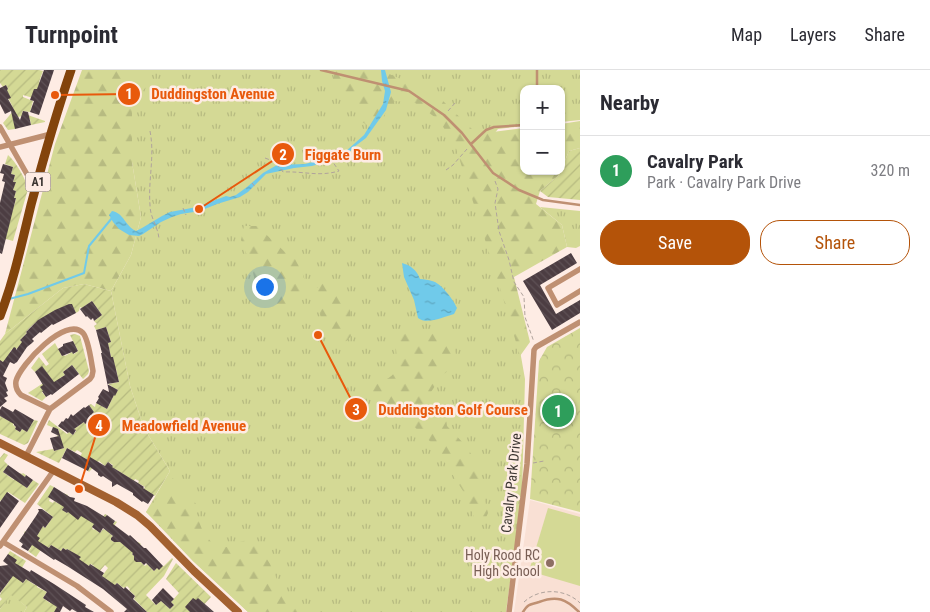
<!DOCTYPE html>
<meta charset="utf-8">
<style>
body{margin:0;font-family:"Roboto Condensed",sans-serif;background:#f2f2f3;color:#2b2b33}
.controls{position:absolute;right:15px;top:15px;display:grid;overflow:hidden;border-radius:10px;box-shadow:0 1px 4px #0004}
.controls button{width:45px;height:45px;display:grid;place-items:center;padding:0;border:0;border-bottom:1px solid #e1e1e2;background:#fff;color:#2b2b33;font:25px sans-serif}
.you{position:absolute;left:264px;top:216px;width:18px;height:18px;margin:-12px;border:4px solid #fff;border-radius:50%;background:#1a73e8;box-shadow:0 0 0 8px #1a73e833}
.badge{display:grid;place-items:center;width:32px;height:32px;border-radius:50%;background:#b45309;color:#fff;font-size:16px;font-weight:700}
.pin{position:absolute;translate:-50% -50%;border:2px solid #fff;box-shadow:0 1px 5px #0006}
.list{margin:0;padding:0;list-style:none}
h2{display:flex;justify-content:space-between;align-items:center;height:65px;margin:0;padding:0 20px;font-size:21px}
h2 small{font-size:16px;font-weight:400;color:#7c7c81}
.list li{display:grid;grid-template-columns:32px 1fr auto;gap:15px;align-items:center;box-sizing:border-box;height:70px;padding:0 20px;border-top:1px solid #e1e1e2}
.list b{display:block;font-size:19px;white-space:nowrap}
.list p{margin:0;font-size:16px;white-space:nowrap;color:#7c7c81}
.list em{font-size:16px;font-style:normal;color:#7c7c81}
.actions{display:flex;gap:10px;padding:15px 20px}
.actions a{flex:1;padding:11px 0;border:1px solid #b45309;border-radius:20px;text-align:center;font-size:18px;color:#b45309}
.actions .main{background:#b45309;color:#fff}
.map{position:relative;flex:none;width:580px;height:542px;overflow:hidden}
header{display:flex;align-items:center;gap:30px;box-sizing:border-box;height:70px;padding:0 25px;background:#fff;border-bottom:1px solid #e1e1e2}
header strong{font-size:24px}
nav{display:flex;gap:28px;margin-inline-start:auto;font-size:18px}
main{display:flex}
aside{flex:1;background:#fff}
.map>svg:first-child{display:block}
.built{fill:#f9e0d4}
.grass{fill:url(#grass-tufts)}
.forest{fill:url(#forest-firs)}
.park{fill:url(#park-crowns)}
.garden{fill:url(#garden-furrows)}
.pitch{fill:#d4d995}
.water{fill:url(#water-ripples)}
.lines{fill:none;stroke-linecap:round;stroke-linejoin:round}
.stream{stroke:#70caea;stroke-width:2}
.building{fill:url(#building-back-hatch)}
.path{stroke:#b0a39c;stroke-width:1;stroke-dasharray:4 2.5;stroke-linecap:butt}
.lane{stroke:#bf9072;stroke-width:2.5}
.street{stroke:#bf9072;stroke-width:5.5}
.secondary{stroke:#a36130;stroke-width:8}
.primary{stroke:#83440c;stroke-width:9}
.education-dot{fill:#8d6e63;stroke:#feece4;stroke-width:2}
.labels{text-anchor:middle;stroke-width:5;stroke-linejoin:round;paint-order:stroke}
.shield{fill:#feece4;stroke:#756b66;stroke-width:1}
.shield-label{font-size:12px;font-weight:bold;fill:#3a3430}
.street-label{font-size:14px;fill:#3a3430;stroke:#feece4}
.education-label{font-size:14px;fill:#785e54;stroke:#feece4;text-anchor:end}
.leader{fill:none;stroke:#e8590c;stroke-width:2}
.callout-dot{fill:#e8590c;stroke:#feece4;stroke-width:2}
.mark-label{font-size:15px;text-anchor:middle;font-weight:bold;fill:#fff}
.callout-label{font-size:15px;text-anchor:middle;font-weight:bold;fill:#e8590c;stroke:#feece4;stroke-width:5;stroke-linejoin:round;paint-order:stroke}
</style>
<header>
<strong>Turnpoint</strong>
<nav><a>Map</a><a>Layers</a><a>Share</a></nav>
</header>
<main>
<div class="map">
<svg width="580" height="542" viewBox="0 0 580 542">
<defs>
<pattern id="grass-tufts" width="24" height="20" patternUnits="userSpaceOnUse" patternTransform="scale(1.25)"><rect width="24" height="20" fill="#d4d995"/><path d="M3 7l-1-3M5 7V3M7 7l1-3M15 17l-1-3M17 17v-4M19 17l1-3" fill="none" stroke="#b7bb81"/></pattern>
<pattern id="forest-firs" width="22" height="20" patternUnits="userSpaceOnUse" patternTransform="scale(1.25)"><rect width="22" height="20" fill="#d4d995"/><path d="M5 1l3.5 6h-7zM16 11l3.5 6h-7z" fill="#b7bb81"/></pattern>
<pattern id="park-crowns" width="20" height="18" patternUnits="userSpaceOnUse" patternTransform="scale(1.25)"><rect width="20" height="18" fill="#d4d995"/><path d="M2 6a3 3 0 1 1 6 0M12 15a3 3 0 1 1 6 0" fill="none" stroke="#b7bb81"/></pattern>
<pattern id="garden-furrows" width="10" height="10" patternUnits="userSpaceOnUse" patternTransform="scale(1.25)"><rect width="10" height="10" fill="#d4d995"/><path d="M-1 1l2-2M0 10L10 0M9 11l2-2" fill="none" stroke="#b7bb81"/></pattern>
<pattern id="water-ripples" width="26" height="14" patternUnits="userSpaceOnUse" patternTransform="scale(1.25)"><rect width="26" height="14" fill="#70caea"/><path d="M2 4q2-2 4 0t4 0M15 11q2-2 4 0t4 0" fill="none" stroke="#5da5be"/></pattern>
<pattern id="building-back-hatch" width="6" height="6" patternUnits="userSpaceOnUse" patternTransform="scale(1.25)"><rect width="6" height="6" fill="#4c3d42"/><path d="M-1 5l2 2M0 0l6 6M5-1l2 2" fill="none" stroke="#5e5155"/></pattern>
</defs>
<rect width="100%" height="100%" fill="#feece4"/>
<!-- built -->
<path class="built" d="M530,430L580,444V542H514Z"/>
<!-- grass -->
<path class="grass" d="M95,0H580V50L561,52V19H524V56L498,59L484,76L525,309L522,424L506,542H248L193,491L146,442L170,401L144,358L130,316L111,221L131,185L141,147L132,92V36Z
M540,137L580,141V176L576,178L567,177L562,155Z
M11,524L27,537L24,542H0V539Z"/>
<!-- forest -->
<path class="forest" d="M82,0H122L148,14L132,36V92L141,147L131,185L111,221L84,214L63,218L5,264L55,74Z
M334,0H380L403,10L443,31L477,64L524,58V101H561L559,105L540,121L536,134L562,155L567,177L514,207L530,272L520,286L499,214L456,78L439,50L415,33L395,31L374,59L362,52L352,30L334,16Z
M580,51V78L569,81L561,100V54Z
M244,156H257L285,182L295,189L302,202L305,212L298,225L286,240L275,241L269,229L256,216L252,198L241,170Z
M324,212L339,221L350,240L351,254V266L343,275L330,266L325,258L312,222Z
M403,260H421L443,263L453,272L456,286L453,296L441,307L431,322L434,330L447,339L446,348L447,356L466,376L477,393L483,424L488,443L485,450H475L465,424L433,374L409,352L391,338L376,331L365,320L369,312C383,312 389,310 398,299L396,279L392,267Z
M173,408C175,418 180,427 192,428L196,434L197,446L203,462L212,473L221,477H230L236,473L247,470L256,472L270,494L280,516L303,535L308,542H248L193,491L153,448L146,442Z"/>
<!-- park -->
<path class="park" d="M580,258V442L530,429L539,291L547,277Z"/>
<!-- garden -->
<path class="garden" d="M0,0H39L43,1L39,12L44,14L37,19H34L33,28L23,25V27L33,31L30,42L23,41L22,43L45,51V52L31,55L30,49L23,46L18,47L16,44L15,59L8,60L3,53L14,40L5,21L8,19L6,15L3,17L0,13Z
M580,78V130L548,127L540,121L559,105L569,81Z
M8,85C16,92 26,109 28,119L13,171L6,169L5,170L0,167L14,136L16,129L14,128L16,121L13,120L15,113L13,112L15,105L11,104L13,97L5,94Z
M84,214L111,221L130,316L144,358L170,401L155,426L147,421L141,423L145,417L138,413L139,411L135,409L132,414L131,409L117,400L110,399L113,395L108,392L105,396L99,391L89,402L88,401L93,393L83,387L82,388L80,387L82,383L77,380L75,382L67,378L59,393L36,382L53,379L54,381L64,378L57,366L59,360L47,355L49,350L67,364L69,362L73,365L76,361L74,359L84,352L85,354L94,347L92,344L94,342L89,335L91,334L95,337L96,333L107,339L114,325H115L118,320L112,317V316L109,315V314L119,312L116,299H114L113,287H111L108,273L111,272L106,257L96,260L94,256L97,254L94,251L102,245L92,231L82,238L80,237L79,241L76,243L71,234C56,242 37,248 26,262L27,263L20,270L23,273L15,280L12,279L9,284V294L1,291L0,293V271L5,264L63,218Z
M75,264L80,266L89,301L88,304L83,309L72,295L63,302L65,305L60,308L62,310L42,322L46,327L42,331L28,323L51,308L42,297L35,302L31,298L39,287L46,296L49,294L42,284L55,273L62,286L64,285L65,286L72,282L74,284L78,281L70,265Z
M0,346L9,351H15L13,355L16,357L15,359L20,362L22,359L27,362L34,350L38,351L28,373L24,375L0,364Z
M4,383L8,385L4,391L8,395L3,402L14,410L20,403L22,404L23,403L26,405L20,413L27,418L33,410L39,414L25,433L8,422L1,431L0,430V388Z
M50,415L54,417L49,431L53,433L54,431L57,433L63,423L68,425L61,434L65,436L63,440L67,443L69,440L83,443L96,452L92,458L94,460L105,444L107,445L96,460L100,463L103,459L108,461L115,451L117,452L109,463L113,466L111,468V470L114,472H116L118,470L131,481L138,472L141,474L132,484L145,496L147,494L154,501L157,498L159,499L163,496H164L172,488L173,489L164,506L146,525L156,535L161,531L170,539L174,535L171,532L179,523L166,509L176,493L211,527L200,539L202,542H147L134,529L135,526L129,520L130,519L127,516L125,518L122,517L117,513L114,516L102,506L108,498L105,495L99,502L93,498L94,496L91,494L89,496L86,494L85,495L78,490L80,487L67,479L66,480L63,478L61,481L51,475L49,478L44,475L36,487L28,481L31,478L28,476L33,469L24,463L25,461L38,470L37,466L42,457L33,451V450L45,458L53,447L37,434Z
M10,481L26,491L18,504L21,511L23,513L26,509L35,515L36,513L38,514L37,517L47,522L43,528L50,533L63,527L55,541L56,542H24L27,537L11,525L0,539V531L2,529L0,527C0,519 7,517 10,509C12,502 9,492 8,484Z"/>
<!-- pitch -->
<path class="pitch" d="M548,438L580,447V516L529,501Z"/>
<!-- water -->
<path class="water" d="M381,0H385L391,22L386,40L366,68L354,77L346,86L312,96L294,98L266,104L248,122L240,127L217,134L200,141L181,144L172,147L161,152L143,164L139,166L129,165L119,159L113,152L109,145L112,141C124,143 125,156 136,161L142,158L162,146L170,142L197,137L226,126L230,127L236,125L247,117L263,103L277,95L305,94L341,85L345,82L364,65L383,34L385,21L382,11Z
M402,193C410,195 417,200 420,209C424,209 429,210 432,211C441,213 453,229 457,238L454,244C443,247 427,255 418,248L414,230L404,207Z"/>
<g class="lines">
<!-- stream -->
<path class="stream" d="M9,229L28,224L84,203L89,176L112,148"/>
</g>
<!-- building -->
<path class="building" d="M44,0H54L39,45L30,42L34,31L30,30L34,19H37Z
M6,15L8,19L7,20L11,28L8,29L20,50L23,41L28,42L31,55L15,59L11,41L5,44L0,34V18Z
M3,94L13,97L11,104L15,105L13,112H16L13,120L16,121L14,128H16L2,184L0,183V133L5,112L2,111L4,104L0,103Z
M571,183L577,193L540,215L556,244L580,230V243L552,260L523,211Z
M92,231L102,245L94,251L93,248L91,250L87,246L86,247L80,239Z
M69,234H72L76,243L53,255L52,254L41,263L40,262L32,269L34,271L32,273L27,277L17,292L14,294L10,292L3,306L7,308L5,313L8,321L6,322L8,326L4,328L7,331L0,337V290L3,292L14,277L16,278V280L22,272L20,270L27,263L26,262L38,250L55,240Z
M106,257L111,272L108,273L111,287H113L119,312L107,314L118,320L115,326L114,325L107,339L96,333L99,328L98,327L103,319L109,322L101,283H102L96,260Z
M73,271L78,281L73,284L72,282L62,286L58,279L63,276V274Z
M72,295L79,304L52,325L51,324L46,327L42,321H43L40,317L43,315L35,302L42,296L54,312L65,305L63,302Z
M89,335L94,342L92,344L95,347L85,354L84,352L74,359L76,360L73,365L69,362L68,363L58,356L62,351L63,352L66,348L68,349L71,344L73,346L84,337L85,338Z
M2,336L13,342L15,339L34,350L27,362L22,359L20,362L15,359L16,357L14,355V354L0,346V340Z
M53,357L58,359L64,378L54,381L50,368L59,366L51,362Z
M67,378L88,390L90,387L105,396L108,392L113,396L112,397L138,413L144,417L143,418L154,425L148,434L143,431L142,432L133,425V423L117,414L112,417V412L103,406L101,407L98,405V403L90,397L88,401L62,388Z
M8,395L25,407L26,405L33,410L27,418L3,402Z
M54,417L70,427L75,428L74,431L87,436L105,447L107,445L115,451L113,454L129,466L130,465L144,478H146L163,496L159,500L157,498L154,501L146,493L144,495L141,492H136L134,490V486L132,484L133,483L120,472H114L111,470V468L113,466L103,458L100,463L92,457L94,454L81,446L78,450L68,442L67,443L62,440L64,437L48,427Z
M7,422L19,431L0,458V432Z
M38,439H42L53,447L45,458L43,456L37,466L40,468L38,471L49,478L51,475L61,481L63,478L66,480L67,479L76,484L81,487L79,489L89,496L90,494L104,503L102,506L115,515L117,513L124,519L125,517L135,526L133,529L147,542H124L127,539L103,519L67,496L55,489L54,490L32,475L28,481L21,477L23,474L19,471L36,446L39,441Z
M8,484L17,490L15,493L30,502L31,500L54,514L86,535L85,537L94,542H77L72,539L70,541L63,536L60,542H54L57,537L43,528L47,522L26,509L23,513L13,506L0,523V496L8,495L3,491Z
M163,518L174,529L171,532L174,535L170,539L161,531L156,535L152,530Z
M193,528L196,530L198,528L214,542H190L185,537Z"/>
<g class="lines">
<!-- path -->
<path class="path" d="M448,41L455,33
M150,61C155,87 148,109 150,135C150,148 158,156 159,169
M265,88C274,91 278,95 283,102C304,101 318,107 339,101L328,85
M446,100L453,95L467,79
M495,111L498,119L495,133L499,161L509,190L514,212L524,227L525,247L534,272
M252,113L256,118
M183,138L186,145
M533,393L544,391
M524,532C539,518 565,518 580,533"/>
<!-- lane -->
<path class="lane" d="M321,0L409,21L444,45L462,63L493,103L519,120L543,130L580,135
M537,0V19
M471,74L486,60L494,57L524,55
M523,542C529,533 530,535 539,532C557,525 566,529 579,542"/>
<!-- street -->
<path class="street" d="M0,57L28,106
M0,77L51,64
M580,199L548,218L557,235L580,221
M26,386L50,339L90,309L92,306L93,301C91,291 89,270 83,263C66,245 20,295 16,311C15,317 17,321 21,325L50,339
M3,472L77,516L111,542
M0,476L54,400
M509,542L527,394L534,280L536,277L580,252"/>
<!-- secondary -->
<path class="secondary" d="M0,373L116,432L137,445L150,456L194,501L238,542"/>
<!-- primary -->
<path class="primary" d="M0,246C14,210 22,172 31,135C43,90 56,44 71,0"/>
</g>
<!-- markers -->
<circle class="education-dot" cx="550" cy="493" r="5"/>
<g class="labels">
<!-- shield labels -->
<rect class="shield" x="25.5" y="102.5" width="25" height="19" rx="4"/>
<g class="shield-label">
<text x="38" y="116">A1</text>
</g>
<!-- street labels -->
<g class="street-label">
<text transform="translate(511 413) rotate(-84)" y="5">Cavalry Park Drive</text>
</g>
<!-- education labels -->
<g class="education-label">
<text x="540" y="490">Holy Rood RC<tspan x="540" dy="16">High School</tspan></text>
</g>
</g>
<!-- callouts -->
<path class="leader" d="M55 25L129 24M199 139L283 84M318 265L356 339M79 419L99 355"/>
<g class="callout-dot">
<circle cx="55" cy="25" r="5"/>
<circle cx="199" cy="139" r="5"/>
<circle cx="318" cy="265" r="5"/>
<circle cx="79" cy="419" r="5"/>
<circle cx="129" cy="24" r="12"/>
<circle cx="283" cy="84" r="12"/>
<circle cx="356" cy="339" r="12"/>
<circle cx="99" cy="355" r="12"/>
</g>
<g class="mark-label">
<text x="129" y="29">1</text>
<text x="283" y="90">2</text>
<text x="356" y="345">3</text>
<text x="99" y="361">4</text>
</g>
<g class="callout-label">
<text x="213" y="29">Duddingston Avenue</text>
<text x="343" y="90">Figgate Burn</text>
<text x="453" y="345">Duddingston Golf Course</text>
<text x="184" y="361">Meadowfield Avenue</text>
</g>
</svg>
<div class="controls">
<button>+</button>
<button>−</button>
</div>
<div class="you"></div>
<div class="pin badge" style="left:558px;top:341px;background:#2e9e5b">1</div>
</div>
<aside>
<h2>Nearby<small></small></h2>
<ul class="list">
<li><span class="badge" style="background:#2e9e5b">1</span><div><b>Cavalry Park</b><p>Park · Cavalry Park Drive</p></div><em>320 m</em></li>
</ul>
<div class="actions"><a class="main">Save</a><a>Share</a></div>
</aside>
</main>
